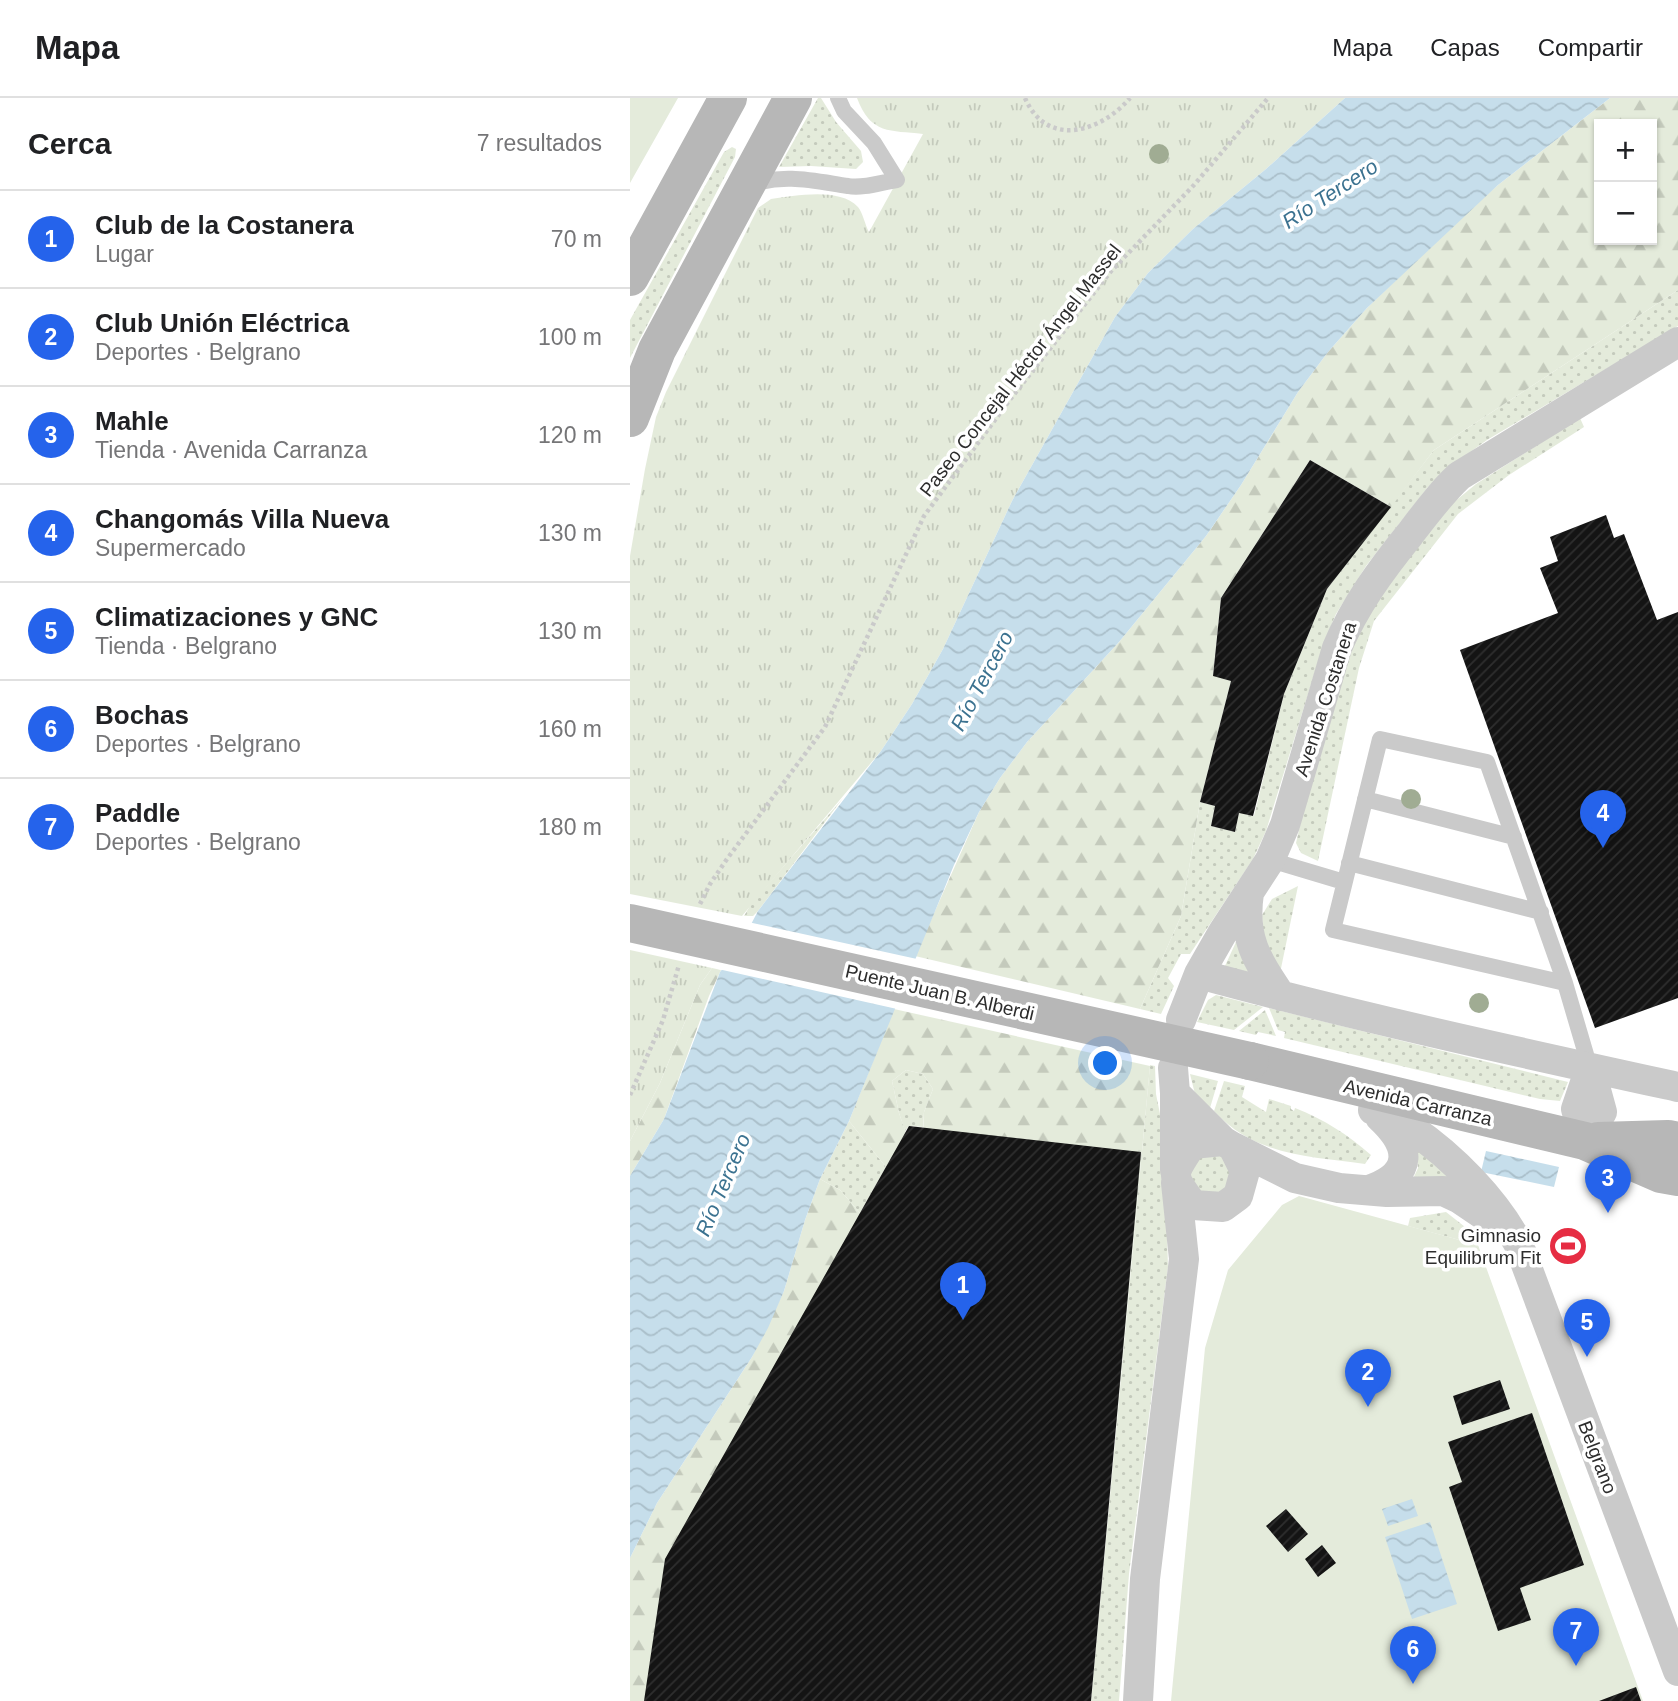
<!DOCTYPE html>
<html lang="es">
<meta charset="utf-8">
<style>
body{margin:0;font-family:Helvetica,sans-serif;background:#f6f6f6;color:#202124}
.controls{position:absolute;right:21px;top:21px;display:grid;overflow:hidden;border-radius:0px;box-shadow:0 2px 5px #0004}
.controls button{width:63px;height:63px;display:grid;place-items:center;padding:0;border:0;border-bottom:2px solid #e0e0e0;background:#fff;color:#202124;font:35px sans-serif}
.you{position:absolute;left:476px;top:966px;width:24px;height:24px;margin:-18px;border:5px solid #fff;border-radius:50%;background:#1a73e8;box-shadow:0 0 0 10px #1a73e833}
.badge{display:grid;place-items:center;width:46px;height:46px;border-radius:50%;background:#2563eb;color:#fff;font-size:23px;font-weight:700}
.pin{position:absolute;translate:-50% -58px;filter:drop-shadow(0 2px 4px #0008)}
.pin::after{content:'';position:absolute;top:37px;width:24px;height:21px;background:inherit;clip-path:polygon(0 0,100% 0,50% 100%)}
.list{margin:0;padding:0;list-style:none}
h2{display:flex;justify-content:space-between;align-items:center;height:91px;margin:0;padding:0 28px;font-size:30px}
h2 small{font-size:23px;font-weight:400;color:#757577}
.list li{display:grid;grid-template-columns:46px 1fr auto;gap:21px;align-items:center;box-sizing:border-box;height:98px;padding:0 28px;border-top:2px solid #e0e0e0}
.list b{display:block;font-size:26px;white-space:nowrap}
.list p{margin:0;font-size:23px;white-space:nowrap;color:#757577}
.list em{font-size:23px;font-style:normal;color:#757577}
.map{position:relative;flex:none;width:1048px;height:1603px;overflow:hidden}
header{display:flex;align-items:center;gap:42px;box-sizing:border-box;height:98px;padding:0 35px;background:#fff;border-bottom:2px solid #e0e0e0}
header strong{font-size:33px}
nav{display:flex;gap:38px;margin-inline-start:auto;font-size:24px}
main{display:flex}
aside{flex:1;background:#fff}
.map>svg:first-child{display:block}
.grass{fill:url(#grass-dots)}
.forest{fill:url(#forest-firs);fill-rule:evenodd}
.park{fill:url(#park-tufts)}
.pitch{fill:#e4ebdb}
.water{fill:url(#water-waves)}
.pier{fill:#fff}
.building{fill:url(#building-hatch)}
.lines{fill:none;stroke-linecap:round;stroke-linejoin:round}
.path{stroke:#cacaca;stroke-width:4.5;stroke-dasharray:3.5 3.5;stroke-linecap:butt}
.lane{stroke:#cacaca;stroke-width:16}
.street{stroke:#cacaca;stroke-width:30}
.secondary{stroke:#b7b7b7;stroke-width:38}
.secondary-bridge{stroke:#b7b7b7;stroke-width:38}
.tree{fill:#a0ac93}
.labels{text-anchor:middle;stroke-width:7;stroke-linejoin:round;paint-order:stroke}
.street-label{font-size:19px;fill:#2d2d2d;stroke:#fff}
.poi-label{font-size:19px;fill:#2d2d2d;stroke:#fff;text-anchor:end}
.water-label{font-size:21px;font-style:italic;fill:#3b7290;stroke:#fff}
</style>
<header>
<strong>Mapa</strong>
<nav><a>Mapa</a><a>Capas</a><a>Compartir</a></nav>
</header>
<main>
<aside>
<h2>Cerca<small>7 resultados</small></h2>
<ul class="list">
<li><span class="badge">1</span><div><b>Club de la Costanera</b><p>Lugar</p></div><em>70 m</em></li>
<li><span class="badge">2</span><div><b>Club Unión Eléctrica</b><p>Deportes · Belgrano</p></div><em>100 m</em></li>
<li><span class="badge">3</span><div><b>Mahle</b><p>Tienda · Avenida Carranza</p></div><em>120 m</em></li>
<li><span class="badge">4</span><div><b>Changomás Villa Nueva</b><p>Supermercado</p></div><em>130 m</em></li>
<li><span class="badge">5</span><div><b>Climatizaciones y GNC</b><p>Tienda · Belgrano</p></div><em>130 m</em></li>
<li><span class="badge">6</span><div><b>Bochas</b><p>Deportes · Belgrano</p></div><em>160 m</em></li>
<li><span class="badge">7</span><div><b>Paddle</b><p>Deportes · Belgrano</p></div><em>180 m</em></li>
</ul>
</aside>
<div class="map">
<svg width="1048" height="1603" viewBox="0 0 1048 1603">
<defs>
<pattern id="grass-dots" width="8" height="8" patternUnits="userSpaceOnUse" patternTransform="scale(1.75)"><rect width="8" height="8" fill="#e4ebdb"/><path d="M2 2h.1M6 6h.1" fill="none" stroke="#c4cabc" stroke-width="1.8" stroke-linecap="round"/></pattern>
<pattern id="forest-firs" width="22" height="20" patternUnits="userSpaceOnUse" patternTransform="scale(1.75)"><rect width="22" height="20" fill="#e4ebdb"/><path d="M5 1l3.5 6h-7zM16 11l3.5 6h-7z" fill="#c4cabc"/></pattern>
<pattern id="park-tufts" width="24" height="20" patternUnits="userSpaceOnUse" patternTransform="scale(1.75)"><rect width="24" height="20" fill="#e4ebdb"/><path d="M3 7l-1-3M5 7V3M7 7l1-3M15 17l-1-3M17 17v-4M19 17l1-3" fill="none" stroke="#c4cabc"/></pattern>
<pattern id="water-waves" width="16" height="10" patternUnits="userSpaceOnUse" patternTransform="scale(1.75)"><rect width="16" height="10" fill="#c6deeb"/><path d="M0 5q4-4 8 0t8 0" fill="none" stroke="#aabfca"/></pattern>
<pattern id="building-hatch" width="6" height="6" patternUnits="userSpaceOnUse" patternTransform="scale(1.75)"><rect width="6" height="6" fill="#141414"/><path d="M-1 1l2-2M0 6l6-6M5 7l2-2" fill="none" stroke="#2e2e2e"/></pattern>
</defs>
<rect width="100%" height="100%" fill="#fff"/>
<!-- grass -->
<path class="grass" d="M188,0H191L206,24L231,53L233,64L226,71L181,68L149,69Z
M102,49L106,51L105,59L0,260V222L94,54Z
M1048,192V228L857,342L815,372L798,389L736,468L706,516L694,544L636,733L623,761L560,856H551L538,880L544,888L531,916L510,911L551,818L570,704L585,708L581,728L605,734L609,715L624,718L654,596L697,491L804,352Z
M950,320L954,329L879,377L828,416L744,523L729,570L688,763L671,755L666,745L681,680L732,519L818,409L846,386Z
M213,700L128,813L123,818H114L121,806Z
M668,788L649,880L634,860L632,817L642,801Z
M606,844L625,875L594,870Z
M586,897L633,909L604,932L567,924L578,902Z
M639,910L938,984L930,1003L910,1001L654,940L655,934L648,932Z
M635,912L646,938L628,934L626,937L609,933Z
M520,967L525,968L526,996L534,1036L538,1169L499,1476L489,1603H461Z
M276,972L293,976L303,991L294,1014L293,1029L279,1028L275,1033L269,1015L262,983Z
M560,976L588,983L580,1010L566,1000Z
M594,983L615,988L612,999L636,1014L639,1001L661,1008V1011L664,1013L665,1010C695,1022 717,1036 741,1057L735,1066C679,1058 625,1058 584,1013Z
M219,1023L256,1069L230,1115L210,1092L190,1081Z
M785,1048L842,1098L781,1085L788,1070Z
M596,1053L603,1091L565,1099L558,1061Z
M816,1114L844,1136L848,1147L778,1128L780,1120Z"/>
<!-- forest -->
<path class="forest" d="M980,0H1048V192L804,352L761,409L680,362L591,500L583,577L601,583L570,704L551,818L510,911L285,858L349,714L370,680L397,644L489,544L576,438L611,387L668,294L698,254L737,210L824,126L868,87ZM969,26H1022V142H969Z
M82,870L91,872L79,898L34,1021L0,1078V1043L30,985L70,887Z
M264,911L520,968L486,1329L14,1603H0V1460L27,1405L122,1259L154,1193L175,1122L190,1081L210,1092L230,1115L292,1060L294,1014L303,991L293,976L276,972L262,983L269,1015L277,1038L267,1060L256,1069L219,1023Z"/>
<!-- park -->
<path class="park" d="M227,0H715L636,71L563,131L518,175L485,219L382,403L313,551L282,606L251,653L112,818L0,796V458L15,371L26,319L36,294L128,110L141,101C165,98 209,89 228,109C233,115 235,127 239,134L293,36C260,32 241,37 227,0Z
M0,852L82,870L70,887L30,985L0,1043Z"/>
<!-- pitch -->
<path class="pitch" d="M0,0H48L0,85Z
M669,1098L848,1147L1013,1603H541L575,1250L598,1172L652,1107Z"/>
<!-- water -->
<path class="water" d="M715,0H980L868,87L737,210L698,254L668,294L611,387L576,438L489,544L397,644L370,680L349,714L324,767L219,1023L190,1081L175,1122L154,1193L138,1230L122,1259L27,1405L0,1460V1078L34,1021L90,874L107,853L128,813L251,653L282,606L313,551L382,403L485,219L518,175L563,131L636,71Z
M856,1053L929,1069L924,1089L851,1074Z
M782,1401L788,1418L758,1428L752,1411Z
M800,1424L827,1506L782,1521L755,1439Z"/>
<!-- pier -->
<path class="pier" d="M118,824L287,861L267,911L88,871L104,851Z"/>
<!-- building -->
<path class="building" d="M680,362L761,409L697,491L654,596L623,718L609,715L605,734L581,728L585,708L570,704L601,583L583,578L591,500Z
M976,417L984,440L994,436L1027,522L1048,514V900L965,930L830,552L928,515L910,470L928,463L920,439Z
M279,1028L511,1054L461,1603H14L35,1461Z
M870,1282L880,1311L832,1327L823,1298Z
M902,1315L954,1467L890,1490L901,1522L868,1533L819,1389L832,1384L818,1344Z
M656,1411L678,1436L658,1454L636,1428Z
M692,1447L706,1465L688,1479L675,1461Z
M1006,1589L1011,1603H969Z"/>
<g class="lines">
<!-- path -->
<path class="path" d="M395,0C417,51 471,34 500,0
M70,806L80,786L97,761L195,629L294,418L379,303L482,172L564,87L638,0
M0,997L33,922L49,867"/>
<!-- lane -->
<path class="lane" d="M120,87C154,75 184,83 218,88C233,91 252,84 267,82L244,45L214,13L208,0
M735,701L884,739
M640,762L714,784
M719,765L911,814
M935,885L703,832L750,641L857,664L935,885L960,970"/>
<!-- street -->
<path class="street" d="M619,795C612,840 627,862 651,898
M569,876C727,919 888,954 1048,989
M551,922L569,876L593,834L640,762L655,727L707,550C725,507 751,472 780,436C796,415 811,395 829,378L1048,244
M543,970L545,995
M743,1012C756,1018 770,1023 782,1031C823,1059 865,1102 888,1145L1048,1573
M593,1043L603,1049L615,1073L608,1098L593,1109L563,1107C540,1076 541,1078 562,1046Z
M955,1043L972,1014L960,970
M955,1043L946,1011L960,970
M603,1049L665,1080L709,1090L757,1094L813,1093L830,1101L864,1124
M545,1072V995L593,1043
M739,1092C785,1076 781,1048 750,1019
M508,1603L515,1481L554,1161L546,1085"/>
<!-- secondary -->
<path class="secondary" d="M0,179L98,0
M0,320L27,252L163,0
M620,963L955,1043L1031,1076L1048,1079
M968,1043L1038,1041L1048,1043"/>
<!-- secondary-bridge -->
<path class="secondary-bridge" d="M0,825L620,963"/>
</g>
<!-- trees -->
<g class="tree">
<circle cx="529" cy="56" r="10"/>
<circle cx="781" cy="701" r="10"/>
<circle cx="849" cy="905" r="10"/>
</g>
<!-- icons -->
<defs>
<symbol id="stadium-disc" viewBox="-11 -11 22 22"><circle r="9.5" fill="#e62d43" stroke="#fff"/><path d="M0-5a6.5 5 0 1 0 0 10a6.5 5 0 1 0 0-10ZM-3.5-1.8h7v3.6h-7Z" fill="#fff"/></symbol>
</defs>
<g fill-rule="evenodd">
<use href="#stadium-disc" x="916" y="1126" width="44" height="44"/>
</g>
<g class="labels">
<!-- street labels -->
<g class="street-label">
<text transform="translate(390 272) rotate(-52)" y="7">Paseo Concejal Héctor Ángel Massel</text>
<text transform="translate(695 601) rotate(-72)" y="7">Avenida Costanera</text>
<text transform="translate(310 894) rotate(13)" y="7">Puente Juan B. Alberdi</text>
<text transform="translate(788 1004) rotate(13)" y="7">Avenida Carranza</text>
<text transform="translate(968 1359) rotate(69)" y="7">Belgrano</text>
</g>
<!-- poi labels -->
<g class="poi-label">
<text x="911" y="1144">Gimnasio<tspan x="911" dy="22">Equilibrum Fit</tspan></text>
</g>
<!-- water labels -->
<g class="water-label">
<text transform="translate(700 96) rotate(-33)" y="7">Río Tercero</text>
<text transform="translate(352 583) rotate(-62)" y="7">Río Tercero</text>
<text transform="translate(93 1087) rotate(-67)" y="7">Río Tercero</text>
</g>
</g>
</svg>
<div class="controls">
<button>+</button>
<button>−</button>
</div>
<div class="you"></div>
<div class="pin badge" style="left:333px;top:1222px">1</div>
<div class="pin badge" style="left:738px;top:1309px">2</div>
<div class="pin badge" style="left:978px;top:1115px">3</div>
<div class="pin badge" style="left:973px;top:750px">4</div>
<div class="pin badge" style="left:957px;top:1259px">5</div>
<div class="pin badge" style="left:783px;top:1586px">6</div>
<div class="pin badge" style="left:946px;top:1568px">7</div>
</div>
</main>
